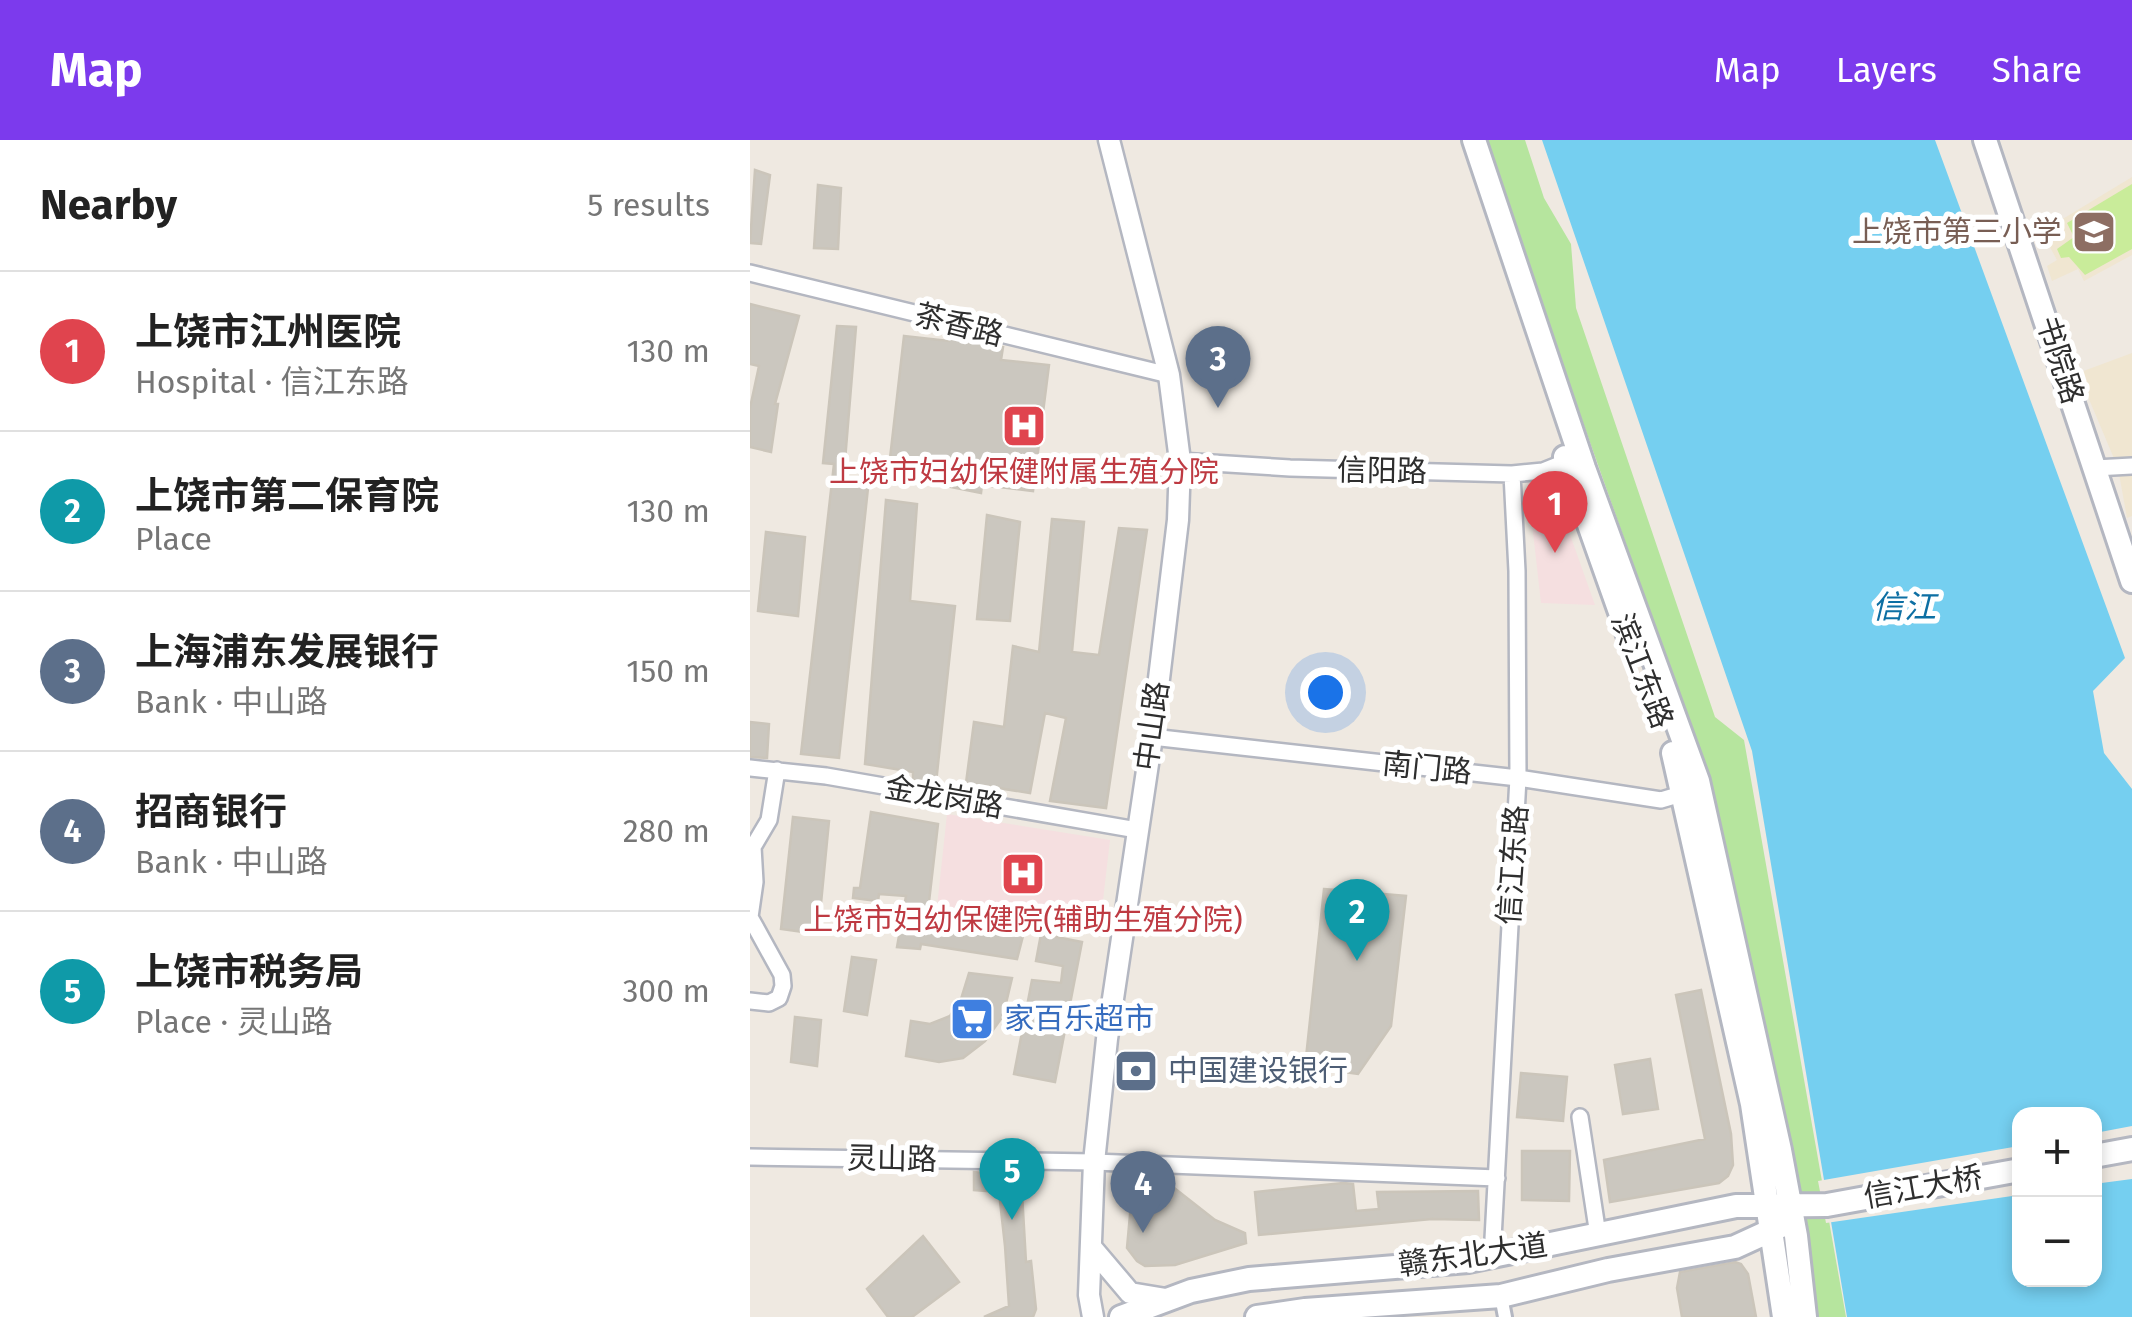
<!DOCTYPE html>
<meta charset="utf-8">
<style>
body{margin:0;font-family:"Fira Sans","Noto Sans SC",sans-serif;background:#f2f2f2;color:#222}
.controls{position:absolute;right:30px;bottom:30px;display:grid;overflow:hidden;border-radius:20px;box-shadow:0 5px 15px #0003}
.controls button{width:90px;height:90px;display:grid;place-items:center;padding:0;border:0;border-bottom:2px solid #e0e0e0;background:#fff;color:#222;font:50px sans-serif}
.you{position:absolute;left:575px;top:552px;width:35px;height:35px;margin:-25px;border:8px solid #fff;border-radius:50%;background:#1a73e8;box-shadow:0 0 0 15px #1a73e833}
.badge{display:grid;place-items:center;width:65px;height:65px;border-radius:50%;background:#7c3aed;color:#fff;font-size:32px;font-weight:700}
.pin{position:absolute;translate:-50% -82px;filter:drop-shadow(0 2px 5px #0008)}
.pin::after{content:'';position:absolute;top:52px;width:35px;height:30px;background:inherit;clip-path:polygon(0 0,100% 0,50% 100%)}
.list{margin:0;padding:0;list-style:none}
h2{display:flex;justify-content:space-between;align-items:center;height:130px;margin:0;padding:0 40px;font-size:42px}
h2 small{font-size:32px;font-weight:400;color:#767676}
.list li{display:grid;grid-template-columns:65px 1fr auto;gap:30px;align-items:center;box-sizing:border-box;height:160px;padding:0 40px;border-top:2px solid #e0e0e0}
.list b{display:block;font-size:38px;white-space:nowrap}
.list p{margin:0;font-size:32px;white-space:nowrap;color:#767676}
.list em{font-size:32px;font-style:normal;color:#767676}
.map{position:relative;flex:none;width:1382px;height:1177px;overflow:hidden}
header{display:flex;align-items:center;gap:60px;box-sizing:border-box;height:140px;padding:0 50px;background:#7c3aed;color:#fff}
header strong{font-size:48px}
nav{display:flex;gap:55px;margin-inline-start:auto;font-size:35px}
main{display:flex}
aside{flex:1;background:#fff}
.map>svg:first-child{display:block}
.education{fill:#f0e6d1}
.medical{fill:#f5dfe0}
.green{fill:#b6e59e}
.pitch{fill:#c9ec9a}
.water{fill:#75cff0;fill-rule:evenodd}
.pier{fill:#efe9e1}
.building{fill:#cbc7bf;stroke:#cbc5ba;stroke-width:2.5}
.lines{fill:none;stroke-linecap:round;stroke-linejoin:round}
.pedestrian-casing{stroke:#b4b7c1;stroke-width:18}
.minor-casing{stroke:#b4b7c1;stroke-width:20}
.tertiary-casing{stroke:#b4b7c1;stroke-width:25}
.secondary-casing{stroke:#b4b7c1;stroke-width:28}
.pedestrian{stroke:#fff;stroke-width:12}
.minor{stroke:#fff;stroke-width:15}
.tertiary{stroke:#fff;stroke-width:20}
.secondary{stroke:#fff;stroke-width:22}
.labels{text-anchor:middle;stroke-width:10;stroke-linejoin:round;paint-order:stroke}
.education-label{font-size:30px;fill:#785e54;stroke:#fff;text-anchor:end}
.street-label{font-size:30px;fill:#2e2e2e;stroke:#fff}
.health-label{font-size:30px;fill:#be3a42;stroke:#fff}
.shop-label{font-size:30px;fill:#366cbe;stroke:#fff;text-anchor:start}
.service-label{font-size:30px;fill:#4e5e75;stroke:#fff;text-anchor:start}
.water-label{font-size:32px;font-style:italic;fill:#0d6fa3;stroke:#fff}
</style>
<header>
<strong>Map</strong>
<nav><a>Map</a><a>Layers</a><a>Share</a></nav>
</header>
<main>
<aside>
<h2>Nearby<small>5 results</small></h2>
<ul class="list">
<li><span class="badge" style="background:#e0444e">1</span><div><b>上饶市江州医院</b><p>Hospital · 信江东路</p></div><em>130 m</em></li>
<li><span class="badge" style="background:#0f9aa8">2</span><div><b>上饶市第二保育院</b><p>Place</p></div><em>130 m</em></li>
<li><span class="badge" style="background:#5c6f8a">3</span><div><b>上海浦东发展银行</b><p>Bank · 中山路</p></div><em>150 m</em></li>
<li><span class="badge" style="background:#5c6f8a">4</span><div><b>招商银行</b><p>Bank · 中山路</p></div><em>280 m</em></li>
<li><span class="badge" style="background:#0f9aa8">5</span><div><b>上饶市税务局</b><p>Place · 灵山路</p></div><em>300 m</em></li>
</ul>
</aside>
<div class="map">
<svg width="1382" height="1177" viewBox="0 0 1382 1177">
<rect width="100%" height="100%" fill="#efe9e1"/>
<!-- education -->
<path class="education" d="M1382,37V115L1334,141L1328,129L1302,141L1297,126L1307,120L1295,98L1314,86L1311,80Z
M1382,213V376L1377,378L1368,328L1328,233Z"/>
<!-- medical -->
<path class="medical" d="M777,339L807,358L845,465L791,463Z
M197,674L360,700L350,786L187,767Z"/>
<!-- green -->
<path class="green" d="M733,0H775L794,58L821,104L826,168L965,577L994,600L1096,1177H1067L1041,1020L956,630Z"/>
<!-- pitch -->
<path class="pitch" d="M1382,44V109L1335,135L1319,117L1311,118L1307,109L1324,97L1317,83Z"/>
<!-- water -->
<path class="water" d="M792,0H1185L1375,518L1343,551L1354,613L1382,649V1177H1097L1002,611ZM1270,974H1344V1140H1270Z"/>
<!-- pier -->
<path class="pier" d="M1382,986V1039L1344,1044L1345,993Z
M1269,1006V1055L1076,1083L1068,1041Z"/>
<!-- building -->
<path class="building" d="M5,30L20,35L11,104L0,103Z
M68,45L91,48L88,109L64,108Z
M0,164L49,176L25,264H28L21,312L0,307V268L9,226L0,224Z
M87,186L106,187L93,345L118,348L89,618L51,614L84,324L73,323Z
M154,196L199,201L200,198L253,207L251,220L299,225L283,351L232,345L231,353L181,343L182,335L139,327Z
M136,360L167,364L160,461L205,466L186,643L163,640V632L115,624Z
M237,375L270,382L260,481L227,479Z
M302,379L334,382L322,512L349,515L369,388L397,390L356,668L300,661L316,578L295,573L280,653L216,643L224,582L254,587L263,506L289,512Z
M16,392L55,397L48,476L8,471Z
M0,582L19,584L17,618L0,617Z
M121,672L188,684L177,779L274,792L267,819L171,804L170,809L147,807L156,756L129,754L128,761L103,758L104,748H110Z
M43,677L79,681L68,794L31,789Z
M574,749L656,756L641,886L608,934L555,927Z
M291,794L332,802L305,942L264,934L282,840L311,843L313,826L286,821Z
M102,817L126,820L117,875L94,871Z
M219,833L262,838L253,876L235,901L213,918L189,922L156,916L161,881L180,884L200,876L211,859Z
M951,850L981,994L983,1025L978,1036L969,1043L860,1062L854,1020L955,999L926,855Z
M45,877L71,880L67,926L41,922Z
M900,919L908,969L873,974L865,925Z
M771,933L817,937L813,981L767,977Z
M772,1011H820L819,1061L772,1060Z
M224,1032L260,1036L269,1043L272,1053L276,1122L281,1121L286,1169L283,1177H234L259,1166L255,1106L249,1052L224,1050Z
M414,1040L465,1080L495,1093L496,1103L425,1125L395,1126L387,1121L377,1108L383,1042Z
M593,1043L603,1044L606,1071L629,1069L627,1052L728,1051L729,1080L682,1079L509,1095L505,1052Z
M173,1096L209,1142L162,1177H138L117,1149Z
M985,1122L991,1124L998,1134L1006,1177H932L927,1148L930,1132Z"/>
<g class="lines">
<defs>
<path id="pedestrian" d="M751,1156L755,1177"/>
<path id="minor" d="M0,133L419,235
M430,321L540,328L762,334L793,331L823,319
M1345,328L1382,326
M402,597L768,638L911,660L938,652
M0,628L76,636L387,690
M0,861L19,863L29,858L33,846L32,835L0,777L5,742L3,707L19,680L27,630
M830,977L848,1095
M0,1017L344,1022L747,1038
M742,1117L768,638L767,431L762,334"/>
<path id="tertiary" d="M341,1107L380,1153L416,1159
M343,1177L339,1155L344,1022L357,899L402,597L428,380L430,321L419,235L359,0"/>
<path id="secondary" d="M724,0L834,328L948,641L1030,1010L1046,1096L1055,1177
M1235,0L1382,441
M815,317L881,503
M923,613L1002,964L1034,1177
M1344,1016L1382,1009
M371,1177L441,1151L499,1139L718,1121L986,1066L1077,1065L1270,1030
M507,1177L555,1170L751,1156L858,1130L985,1107L1033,1085"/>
</defs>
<!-- pedestrian casing -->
<use href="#pedestrian" class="pedestrian-casing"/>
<!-- minor casing -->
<use href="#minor" class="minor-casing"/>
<!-- tertiary casing -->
<use href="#tertiary" class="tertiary-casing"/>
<!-- secondary casing -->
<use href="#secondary" class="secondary-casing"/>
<!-- pedestrian -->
<use href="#pedestrian" class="pedestrian"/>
<!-- minor -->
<use href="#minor" class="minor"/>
<!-- tertiary -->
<use href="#tertiary" class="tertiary"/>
<!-- secondary -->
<use href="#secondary" class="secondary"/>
</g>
<!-- icons -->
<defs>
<symbol id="school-square" viewBox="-11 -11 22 22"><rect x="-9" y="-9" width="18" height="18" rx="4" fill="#8d6e63" stroke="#fff"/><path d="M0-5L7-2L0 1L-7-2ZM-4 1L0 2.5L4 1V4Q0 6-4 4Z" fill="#fff"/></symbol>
<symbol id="hospital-square" viewBox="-11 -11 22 22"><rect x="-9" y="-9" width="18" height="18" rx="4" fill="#e0444e" stroke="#fff"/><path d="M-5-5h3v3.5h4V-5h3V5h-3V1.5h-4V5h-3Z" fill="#fff"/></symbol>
<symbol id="supermarket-square" viewBox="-11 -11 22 22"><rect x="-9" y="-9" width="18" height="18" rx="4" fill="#3f7fe0" stroke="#fff"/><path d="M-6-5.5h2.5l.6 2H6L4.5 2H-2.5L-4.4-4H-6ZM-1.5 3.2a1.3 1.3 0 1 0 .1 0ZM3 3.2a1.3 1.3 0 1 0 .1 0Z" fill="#fff"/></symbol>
<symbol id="bank-square" viewBox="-11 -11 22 22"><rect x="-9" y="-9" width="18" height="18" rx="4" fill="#5c6f8a" stroke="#fff"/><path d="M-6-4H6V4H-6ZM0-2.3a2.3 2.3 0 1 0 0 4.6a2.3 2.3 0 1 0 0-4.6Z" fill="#fff"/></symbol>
</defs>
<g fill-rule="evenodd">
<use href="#school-square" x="1319" y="67" width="50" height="50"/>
<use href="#hospital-square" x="249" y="261" width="50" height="50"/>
<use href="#hospital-square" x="248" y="709" width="50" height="50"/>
<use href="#supermarket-square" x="197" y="854" width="50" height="50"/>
<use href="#bank-square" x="361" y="906" width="50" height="50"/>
</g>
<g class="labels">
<!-- education labels -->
<g class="education-label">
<text x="1312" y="102">上饶市第三小学</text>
</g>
<!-- street labels -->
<g class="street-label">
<text transform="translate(209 185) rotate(14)" y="10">茶香路</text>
<text transform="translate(1310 220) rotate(72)" y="10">书院路</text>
<text transform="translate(632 331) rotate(1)" y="10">信阳路</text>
<text transform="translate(892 531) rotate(69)" y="10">滨江东路</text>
<text transform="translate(402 586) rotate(-82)" y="10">中山路</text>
<text transform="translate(677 628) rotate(6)" y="10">南门路</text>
<text transform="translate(194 657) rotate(10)" y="10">金龙岗路</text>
<text transform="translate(763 725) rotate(-86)" y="10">信江东路</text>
<text transform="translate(142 1019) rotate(1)" y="10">灵山路</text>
<text transform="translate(1173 1047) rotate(-10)" y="10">信江大桥</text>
<text transform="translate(723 1115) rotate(-8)" y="10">赣东北大道</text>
</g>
<!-- health labels -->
<g class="health-label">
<text x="274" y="342">上饶市妇幼保健附属生殖分院</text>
<text x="273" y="790">上饶市妇幼保健院(辅助生殖分院)</text>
</g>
<!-- shop labels -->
<g class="shop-label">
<text x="254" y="889">家百乐超市</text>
</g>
<!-- service labels -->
<g class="service-label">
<text x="418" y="941">中国建设银行</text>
</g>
<!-- water labels -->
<g class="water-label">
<text x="1154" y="478">信江</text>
</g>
</g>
</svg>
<div class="controls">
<button>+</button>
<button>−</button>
</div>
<div class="you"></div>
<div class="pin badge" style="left:805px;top:413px;background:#e0444e">1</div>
<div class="pin badge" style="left:607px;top:821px;background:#0f9aa8">2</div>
<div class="pin badge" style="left:468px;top:268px;background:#5c6f8a">3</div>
<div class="pin badge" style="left:393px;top:1093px;background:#5c6f8a">4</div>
<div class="pin badge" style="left:262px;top:1080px;background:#0f9aa8">5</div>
</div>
</main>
